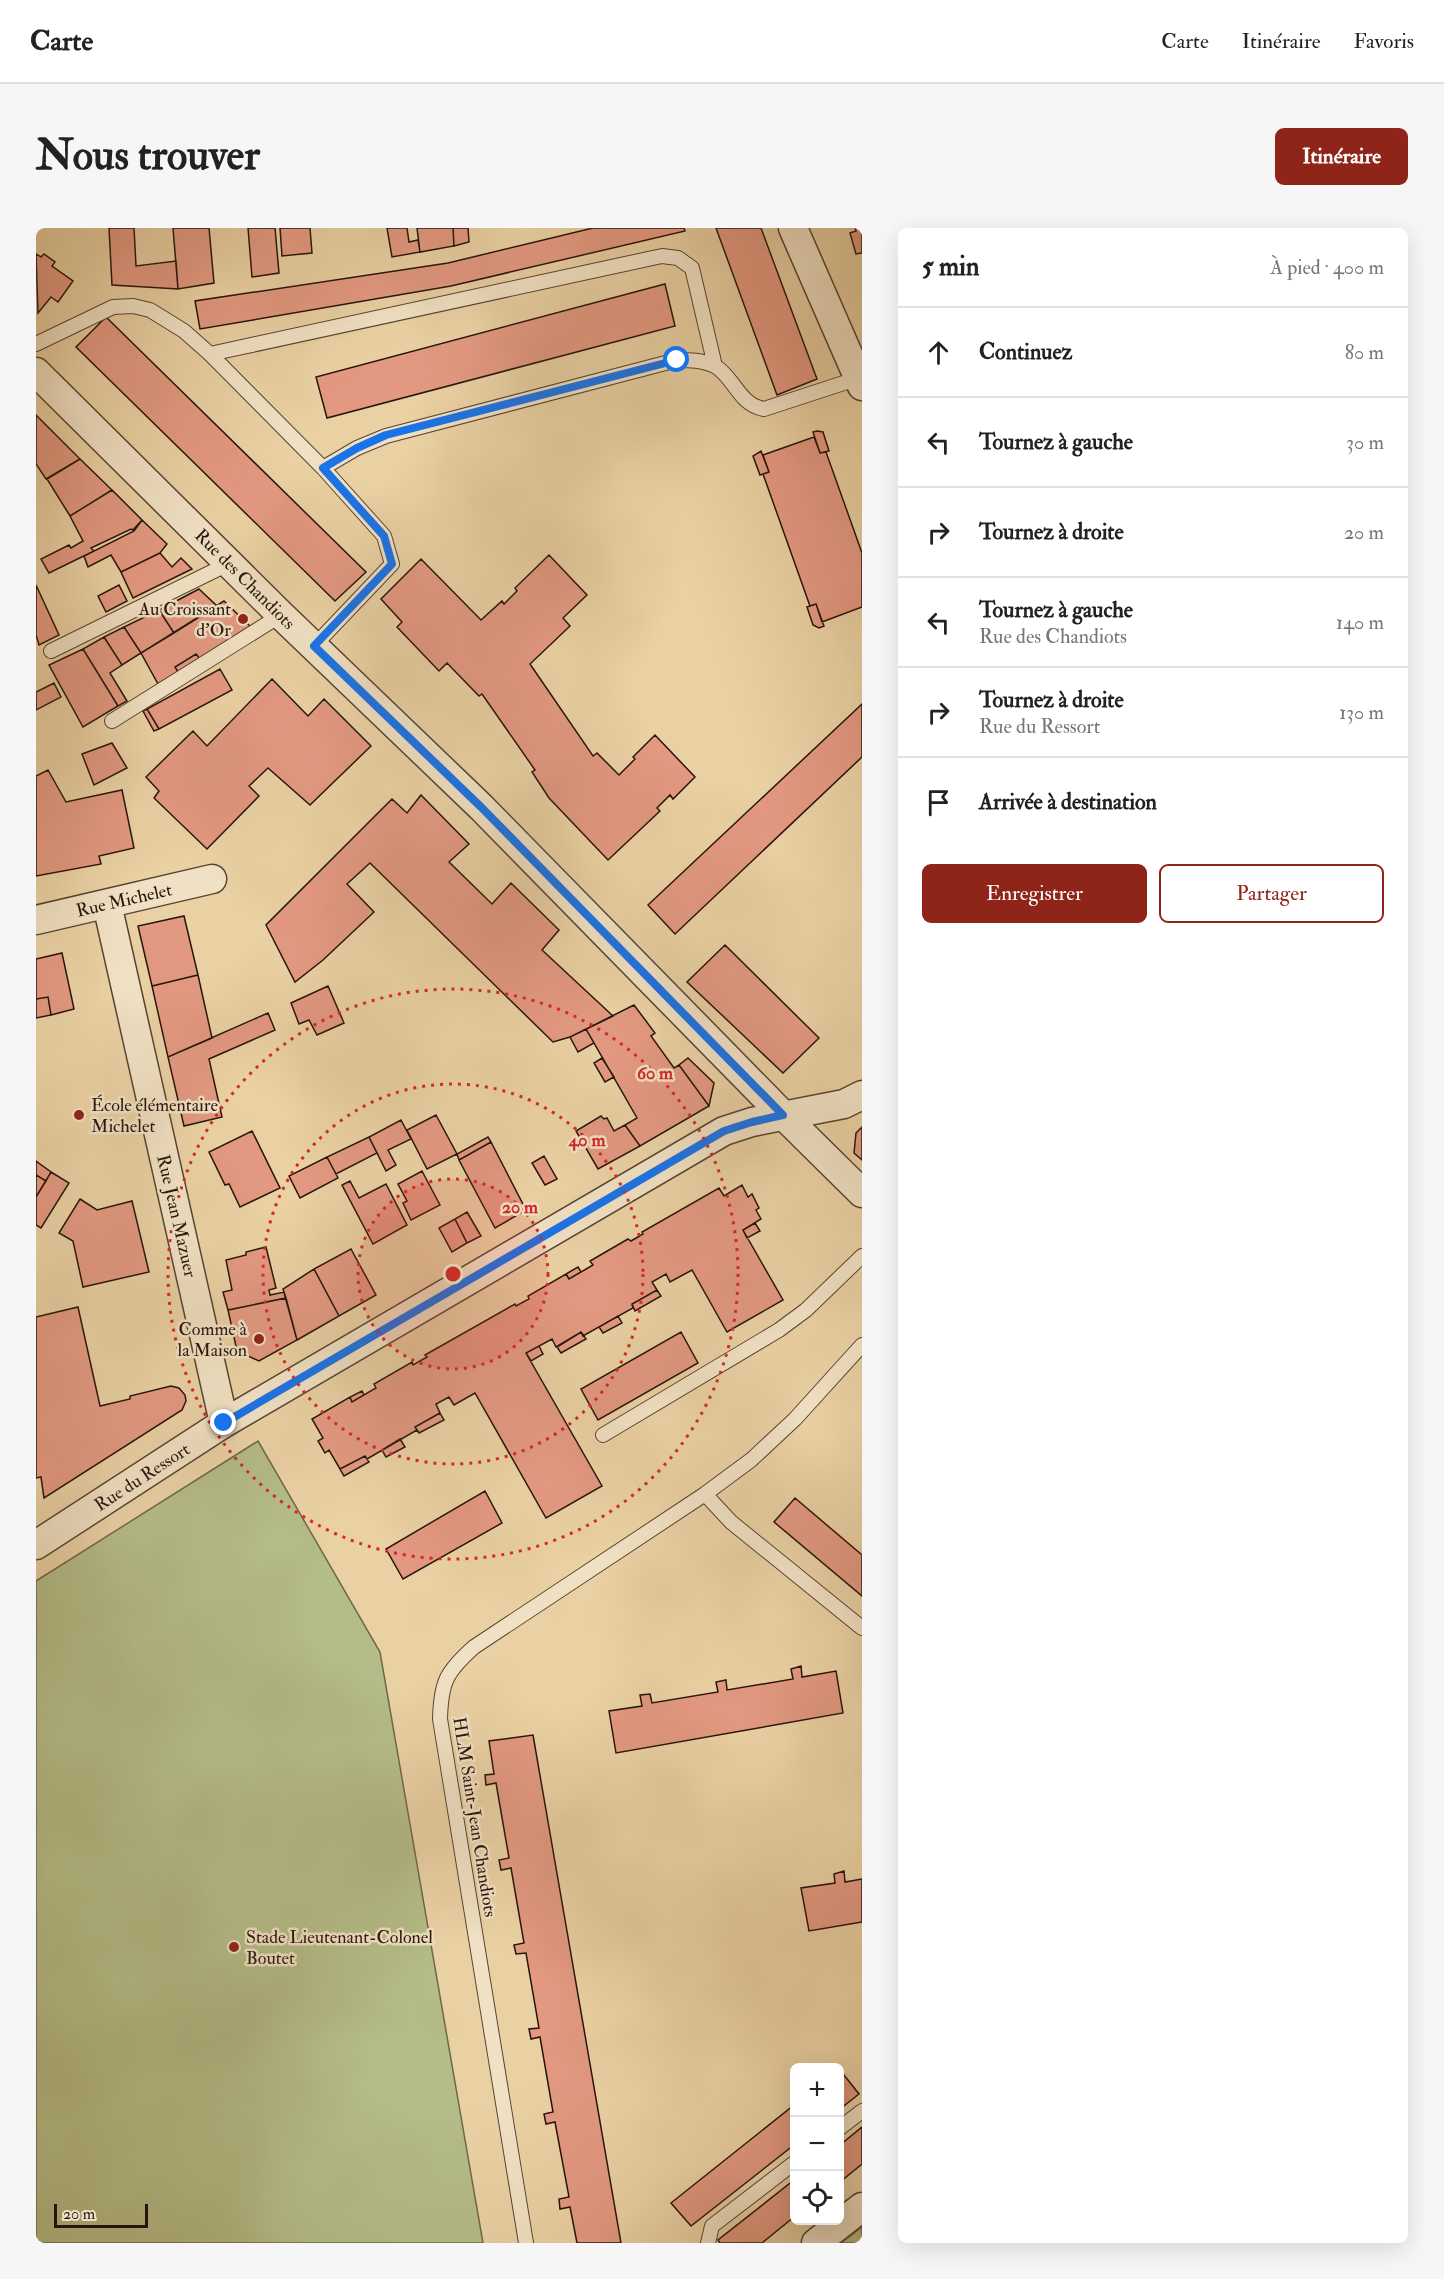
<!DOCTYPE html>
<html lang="fr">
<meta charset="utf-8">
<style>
body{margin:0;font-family:"IM FELL Double Pica",serif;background:#f6f6f6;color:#222}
.controls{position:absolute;right:18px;bottom:18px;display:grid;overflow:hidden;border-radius:9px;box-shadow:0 6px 24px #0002}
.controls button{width:54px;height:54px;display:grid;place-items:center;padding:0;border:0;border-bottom:2px solid #e0e0e0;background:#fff;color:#222;font:30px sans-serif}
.scale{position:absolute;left:18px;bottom:15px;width:94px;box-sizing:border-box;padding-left:6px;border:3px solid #27150c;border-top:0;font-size:16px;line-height:21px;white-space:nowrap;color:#27150c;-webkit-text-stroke:4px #f1e1c4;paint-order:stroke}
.stop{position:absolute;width:18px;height:18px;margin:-14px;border:4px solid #1a73e8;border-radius:50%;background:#fff}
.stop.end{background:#1a73e8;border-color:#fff;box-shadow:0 2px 6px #0008}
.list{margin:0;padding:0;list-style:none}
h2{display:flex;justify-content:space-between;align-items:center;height:78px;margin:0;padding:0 24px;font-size:26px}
h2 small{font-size:20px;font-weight:400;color:#767676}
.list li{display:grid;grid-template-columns:39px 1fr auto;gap:18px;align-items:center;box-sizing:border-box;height:90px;padding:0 24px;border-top:2px solid #e0e0e0}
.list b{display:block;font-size:22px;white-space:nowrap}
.list p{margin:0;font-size:20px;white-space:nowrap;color:#767676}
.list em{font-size:20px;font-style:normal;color:#767676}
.actions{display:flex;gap:12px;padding:18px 24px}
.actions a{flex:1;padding:14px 0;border:2px solid #8f2418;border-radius:9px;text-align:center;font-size:21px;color:#8f2418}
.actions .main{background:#8f2418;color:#fff}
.icon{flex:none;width:33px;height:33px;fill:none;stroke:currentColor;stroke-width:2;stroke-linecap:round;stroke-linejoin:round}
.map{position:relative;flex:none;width:826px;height:2015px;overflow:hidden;border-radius:9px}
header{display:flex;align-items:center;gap:36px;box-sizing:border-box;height:84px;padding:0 30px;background:#fff;border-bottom:2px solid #e0e0e0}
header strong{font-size:28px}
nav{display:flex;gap:33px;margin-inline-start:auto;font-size:21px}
.intro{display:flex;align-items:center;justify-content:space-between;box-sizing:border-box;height:144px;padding:0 36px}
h1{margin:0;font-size:42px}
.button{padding:15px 27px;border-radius:9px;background:#8f2418;color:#fff;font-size:21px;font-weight:700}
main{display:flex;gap:36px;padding:0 36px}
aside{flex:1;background:#fff;border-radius:9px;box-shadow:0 6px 24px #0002}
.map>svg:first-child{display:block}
.green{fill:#b4bc87;stroke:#6e684a;stroke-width:1.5}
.building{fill:#e39981;stroke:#27150c;stroke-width:1.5}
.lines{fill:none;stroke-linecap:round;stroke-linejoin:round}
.lane-casing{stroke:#584432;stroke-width:16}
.street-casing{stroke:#584432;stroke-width:31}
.lane{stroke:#f1e1c4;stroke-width:14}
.street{stroke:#f1e1c4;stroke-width:28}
.route{stroke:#1a73e8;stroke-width:8}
.ring{fill:none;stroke:#d62828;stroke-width:3;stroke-dasharray:3 6}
.poi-dot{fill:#8f2418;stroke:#f1e1c4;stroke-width:2}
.labels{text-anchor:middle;stroke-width:5;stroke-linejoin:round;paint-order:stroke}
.street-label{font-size:18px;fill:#27150c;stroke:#f1e1c4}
.poi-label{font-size:18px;fill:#27150c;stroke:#f1e1c4;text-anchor:end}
.centre{fill:#d62828;stroke:#f1e1c4;stroke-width:3}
.ring-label{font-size:18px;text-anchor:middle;font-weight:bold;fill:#d62828;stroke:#f1e1c4;stroke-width:5;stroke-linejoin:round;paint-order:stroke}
</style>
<header>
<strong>Carte</strong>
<nav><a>Carte</a><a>Itinéraire</a><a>Favoris</a></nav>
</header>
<div class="intro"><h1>Nous trouver</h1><a class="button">Itinéraire</a></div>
<main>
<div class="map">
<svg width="826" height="2015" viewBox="0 0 826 2015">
<rect width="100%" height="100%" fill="#ead1a4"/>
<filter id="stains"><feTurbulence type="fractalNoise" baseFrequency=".00333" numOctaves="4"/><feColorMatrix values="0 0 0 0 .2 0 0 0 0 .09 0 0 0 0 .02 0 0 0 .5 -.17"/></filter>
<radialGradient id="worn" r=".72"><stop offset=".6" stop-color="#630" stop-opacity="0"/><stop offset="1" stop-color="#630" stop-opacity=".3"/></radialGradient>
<!-- green -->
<path class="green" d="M222,1213L344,1424L447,2015H0V1353Z
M826,1999V2015H805Z"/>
<!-- building -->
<path class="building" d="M73,0H98L100,38L140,33L142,61L76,57Z
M137,0H173L178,55L142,61Z
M212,0H239L243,45L216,49Z
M244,0H274L276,25L246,28Z
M351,0H371L373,14L382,12L384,24L356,29Z
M381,0H417L418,18L384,24Z
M417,0H432L433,14L418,18Z
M557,0H648L649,3L415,58L164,101L159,73L412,35Z
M680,0H725L781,151L741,167Z
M819,0H826V25L820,26L814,5L820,3Z
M0,26L5,29L8,26L19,34L16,38L37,53L22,74L15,69L2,85Z
M629,56L639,98L291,190L280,149Z
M70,89L330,344L299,373L40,119Z
M0,187L44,231L10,251L0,236Z
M781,203L787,204L793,223L784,225L777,204Z
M778,209L784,225L790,224L826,325V379L786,394L780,376L774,378L727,246L733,244L727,227Z
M725,223L733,244L724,247L717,228Z
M44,231L76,262L34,288L11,251Z
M76,262L106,292L97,302L95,301L55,320L58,323L13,345L5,331L33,317L35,320L47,313L34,288Z
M106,292L131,316L124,325L85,344L75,327L52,339L48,328L98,303Z
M124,325L136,339L145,330L156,341L97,370L85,344Z
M513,327L551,367L527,390L534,398L494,436L557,528L561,525L583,547L599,531L597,529L619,507L659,549L637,571L634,567L621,580L624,583L572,632L513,570L496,544L499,542L446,466L443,468L411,435L403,443L361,399L366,394L345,371L385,331L445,392L466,373L468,376L481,363L479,360Z
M0,357L23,407L3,417L0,407Z
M83,357L91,373L70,384L62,368Z
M163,361L181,378L138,405L123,382Z
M188,373L215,399L164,431L160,426L139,439L142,444L122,456L105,425Z
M780,376L788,398L783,400L777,397L771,379Z
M123,382L138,405L105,425L88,399Z
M88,399L105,425L86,437L68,409Z
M68,409L86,437L74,445L91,473L82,478L47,421Z
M47,421L82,478L47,499L13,437Z
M160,426L164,431L142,444L139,439Z
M184,441L196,462L123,501L111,481Z
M236,451L272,488L288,471L335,518L274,577L232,540L213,558L223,568L171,621L118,570L123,563L110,549L157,503L171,518Z
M18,455L25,469L0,482V464Z
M826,476V529L639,706L612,677Z
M111,481L123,501L118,503L107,483Z
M76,515L91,540L58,557L46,526Z
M12,542L30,574L86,562L98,620L63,628L65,636L0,648V548Z
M385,567L433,616L413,634L456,676L475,655L523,702L506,722L577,788L534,809L517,814L334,635L311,656L338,684L287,732L259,754L230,697L356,571L371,585Z
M148,688L162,747L116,758L102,698Z
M689,717L783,810L747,845L651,754Z
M26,725L38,781L15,787L12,769L0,771V731Z
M162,747L176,810L132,829L116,758Z
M292,758L308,795L281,807L273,792L263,796L255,775Z
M12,769L15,787L0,790V771Z
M598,777L619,805L615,808L638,840L643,837L673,878L604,918L589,897L601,890L550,801Z
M232,785L239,802L173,831L186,889L148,898L132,829Z
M550,801L558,815L542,824L534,809Z
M566,830L578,849L569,854L558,835Z
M652,830L678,855L673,878L643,837Z
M400,887L421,926L391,941L371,902Z
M565,888L568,891L571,890L578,903L589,897L604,918L562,941L540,903Z
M365,892L375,911L352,922L360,937L350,943L333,909Z
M826,899V932L818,925L820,905Z
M216,903L244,960L204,979L193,956L189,957L173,924Z
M333,909L341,925L300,946L291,929Z
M452,909L455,914L423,932L421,926Z
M455,914L490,982L459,1000L423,932Z
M508,928L521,951L509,957L496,935Z
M291,929L302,950L264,970L253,948Z
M0,933L15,944L10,953L0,947Z
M386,943L404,977L375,992L367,975L371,973L362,956Z
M15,944L33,955L5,1000L0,997V969Z
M0,947L10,953L0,969Z
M314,953L323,970L350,956L371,997L337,1016L306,957Z
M706,957L712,969L716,966L723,980L720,982L725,991L707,1002L747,1072L691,1104L656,1042L634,1054L630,1046L616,1054L621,1062L596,1076L597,1080L547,1108L545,1104L520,1119L516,1111L490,1125L566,1258L510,1290L439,1165L418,1177L413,1169L400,1176L404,1185L379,1199L381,1202L331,1231L329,1228L304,1241L293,1222L289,1225L282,1213L287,1210L276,1191L314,1169L316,1174L340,1160L338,1156L376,1134L377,1137L391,1129L389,1127L479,1076L480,1078L493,1071L492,1068L530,1046L533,1051L557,1037L554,1033L592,1011L595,1013L607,1006L606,1004L683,960L688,968Z
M44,971L61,982L96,973L113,1044L47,1059L37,1013L23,1005Z
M431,984L445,1008L431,1015L419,991Z
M419,991L431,1015L416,1024L403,1000Z
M719,995L724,1003L711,1010L707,1002Z
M230,1019L240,1060L233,1062L234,1067L248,1064L250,1070L192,1082L187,1064L196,1062L190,1032L210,1027V1024Z
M315,1021L340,1067L303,1088L278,1041Z
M542,1039L545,1044L533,1051L530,1046Z
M278,1041L303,1088L261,1112L247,1061Z
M621,1062L625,1068L599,1083L596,1076Z
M250,1070L261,1112L223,1133L201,1123L192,1082Z
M42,1079L64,1178L94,1171V1168L135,1158L143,1160L149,1167L150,1173L146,1182L8,1270L5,1249L0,1250V1089Z
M582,1088L586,1095L567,1105L563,1099Z
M545,1104L550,1111L525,1125L521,1119Z
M645,1104L662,1135L562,1192L545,1161Z
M503,1118L507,1126L495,1133L490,1125Z
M326,1163L328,1167L316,1174L314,1169Z
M404,1185L408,1192L383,1205L379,1199Z
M364,1211L369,1219L350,1229L346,1222Z
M329,1228L333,1234L308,1248L304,1241Z
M449,1263L466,1295L367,1351L350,1321Z
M759,1270L826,1327V1368L738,1294Z
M765,1438L766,1449L800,1443L807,1485L580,1525L573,1483L606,1478L604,1467L614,1466L616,1475L682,1464L680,1454L690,1452L691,1462L757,1451L755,1441Z
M497,1507L585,2015H541L534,1979L524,1981L523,1971L533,1969L519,1894L510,1896L508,1886L517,1884L504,1809L495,1811L493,1801L503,1800L490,1725L480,1726L478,1717L488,1715L475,1640L465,1642L463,1632L473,1630L460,1555L450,1557L449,1547L458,1546L453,1513Z
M808,1643L809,1654L826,1651V1694L773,1703L765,1660L799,1655L798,1646Z
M804,1842L823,1866L804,1881Z
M758,1877V1917L655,1998L635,1975Z
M826,1899V1936L804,1954V1917Z
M758,1952V1989L726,2015H684L682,2012Z"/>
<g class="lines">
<defs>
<path id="lane" d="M0,116L77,79L97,78L114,82L148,103L174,126L287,240L348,308L356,336L278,418
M174,126L626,28L642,30L656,40L679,138
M287,240L321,220L350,208L641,132C653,132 667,132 679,138C699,150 703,177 728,181L823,150
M15,423L194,335
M76,493L245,387
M567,1207L743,1102L770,1082L826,1028
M669,1266L695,1294L826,1400
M804,1900L826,1883
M490,2015L404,1491C405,1454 410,1444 438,1419L669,1266L715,1232L759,1191L826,1117
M672,2015L676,1998L758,1935"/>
<path id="street" d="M757,0L826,158
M0,144L245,387L445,579L747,887L826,965
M71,676L188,1195
M0,692L176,651
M0,1317L188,1195L688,903L716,894L808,876L826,867
M780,2015L826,1979"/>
</defs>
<!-- lane casing -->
<use href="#lane" class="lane-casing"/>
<!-- street casing -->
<use href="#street" class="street-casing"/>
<!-- lane -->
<use href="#lane" class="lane"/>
<!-- street -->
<use href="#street" class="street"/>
</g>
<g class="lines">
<!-- route -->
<path class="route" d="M188,1195L688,903L716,894L747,887L445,579L278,418L356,336L348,308L287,240L321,220L350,207L641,132"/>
</g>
<!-- distance rings -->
<circle cx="417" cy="1046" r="95" fill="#d62828" fill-opacity=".12"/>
<g class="ring">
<circle cx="417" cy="1046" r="95"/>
<circle cx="417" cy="1046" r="190"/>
<circle cx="417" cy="1046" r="285"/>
</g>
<!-- markers -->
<g class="poi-dot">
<circle cx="207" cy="391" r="6"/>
<circle cx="43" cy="887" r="6"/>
<circle cx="223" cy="1111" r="6"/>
<circle cx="198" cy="1719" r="6"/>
</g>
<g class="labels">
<!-- street labels -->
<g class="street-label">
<text transform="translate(209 351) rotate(45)" y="6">Rue des Chandiots</text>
<text transform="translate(88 672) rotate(-13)" y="6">Rue Michelet</text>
<text transform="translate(141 988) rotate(77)" y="6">Rue Jean Mazuer</text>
<text transform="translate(106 1249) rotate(-33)" y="6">Rue du Ressort</text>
<text transform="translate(439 1589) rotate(81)" y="6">HLM Saint-Jean Chandiots</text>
</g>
<!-- poi labels -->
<g class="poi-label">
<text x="195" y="387">Au Croissant<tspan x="195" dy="21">d'Or</tspan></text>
<text x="55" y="883" text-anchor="start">École élémentaire<tspan x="55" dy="21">Michelet</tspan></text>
<text x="211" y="1107">Comme à<tspan x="211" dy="21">la Maison</tspan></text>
<text x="210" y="1715" text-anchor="start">Stade Lieutenant-Colonel<tspan x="210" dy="21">Boutet</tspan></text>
</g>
</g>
<circle cx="417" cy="1046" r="9" class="centre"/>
<g class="ring-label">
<text x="619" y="851">60 m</text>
<text x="551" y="918">40 m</text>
<text x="484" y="985">20 m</text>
</g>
<rect width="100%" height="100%" filter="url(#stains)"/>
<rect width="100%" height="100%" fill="url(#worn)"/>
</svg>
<div class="controls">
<button>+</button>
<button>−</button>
<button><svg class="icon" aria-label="locate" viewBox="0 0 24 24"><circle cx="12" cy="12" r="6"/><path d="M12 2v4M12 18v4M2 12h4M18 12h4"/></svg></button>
</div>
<div class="scale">20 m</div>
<div class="stop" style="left:641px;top:132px"></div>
<div class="stop end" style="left:188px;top:1195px"></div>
</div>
<aside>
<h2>5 min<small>À pied · 400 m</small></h2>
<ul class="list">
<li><svg class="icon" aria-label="ahead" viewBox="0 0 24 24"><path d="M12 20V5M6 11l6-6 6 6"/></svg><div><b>Continuez</b></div><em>80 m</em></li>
<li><svg class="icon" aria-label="left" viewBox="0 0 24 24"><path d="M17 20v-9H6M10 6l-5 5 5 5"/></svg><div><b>Tournez à gauche</b></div><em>30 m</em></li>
<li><svg class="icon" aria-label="right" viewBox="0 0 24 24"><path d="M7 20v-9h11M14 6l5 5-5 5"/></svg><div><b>Tournez à droite</b></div><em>20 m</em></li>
<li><svg class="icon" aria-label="left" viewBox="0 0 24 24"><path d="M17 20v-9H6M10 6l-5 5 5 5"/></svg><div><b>Tournez à gauche</b><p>Rue des Chandiots</p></div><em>140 m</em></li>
<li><svg class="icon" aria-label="right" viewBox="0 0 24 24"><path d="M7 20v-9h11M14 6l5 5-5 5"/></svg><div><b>Tournez à droite</b><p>Rue du Ressort</p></div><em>130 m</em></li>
<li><svg class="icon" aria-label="arrive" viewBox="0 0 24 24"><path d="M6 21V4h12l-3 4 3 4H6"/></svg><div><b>Arrivée à destination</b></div></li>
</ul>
<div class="actions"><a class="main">Enregistrer</a><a>Partager</a></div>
</aside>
</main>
